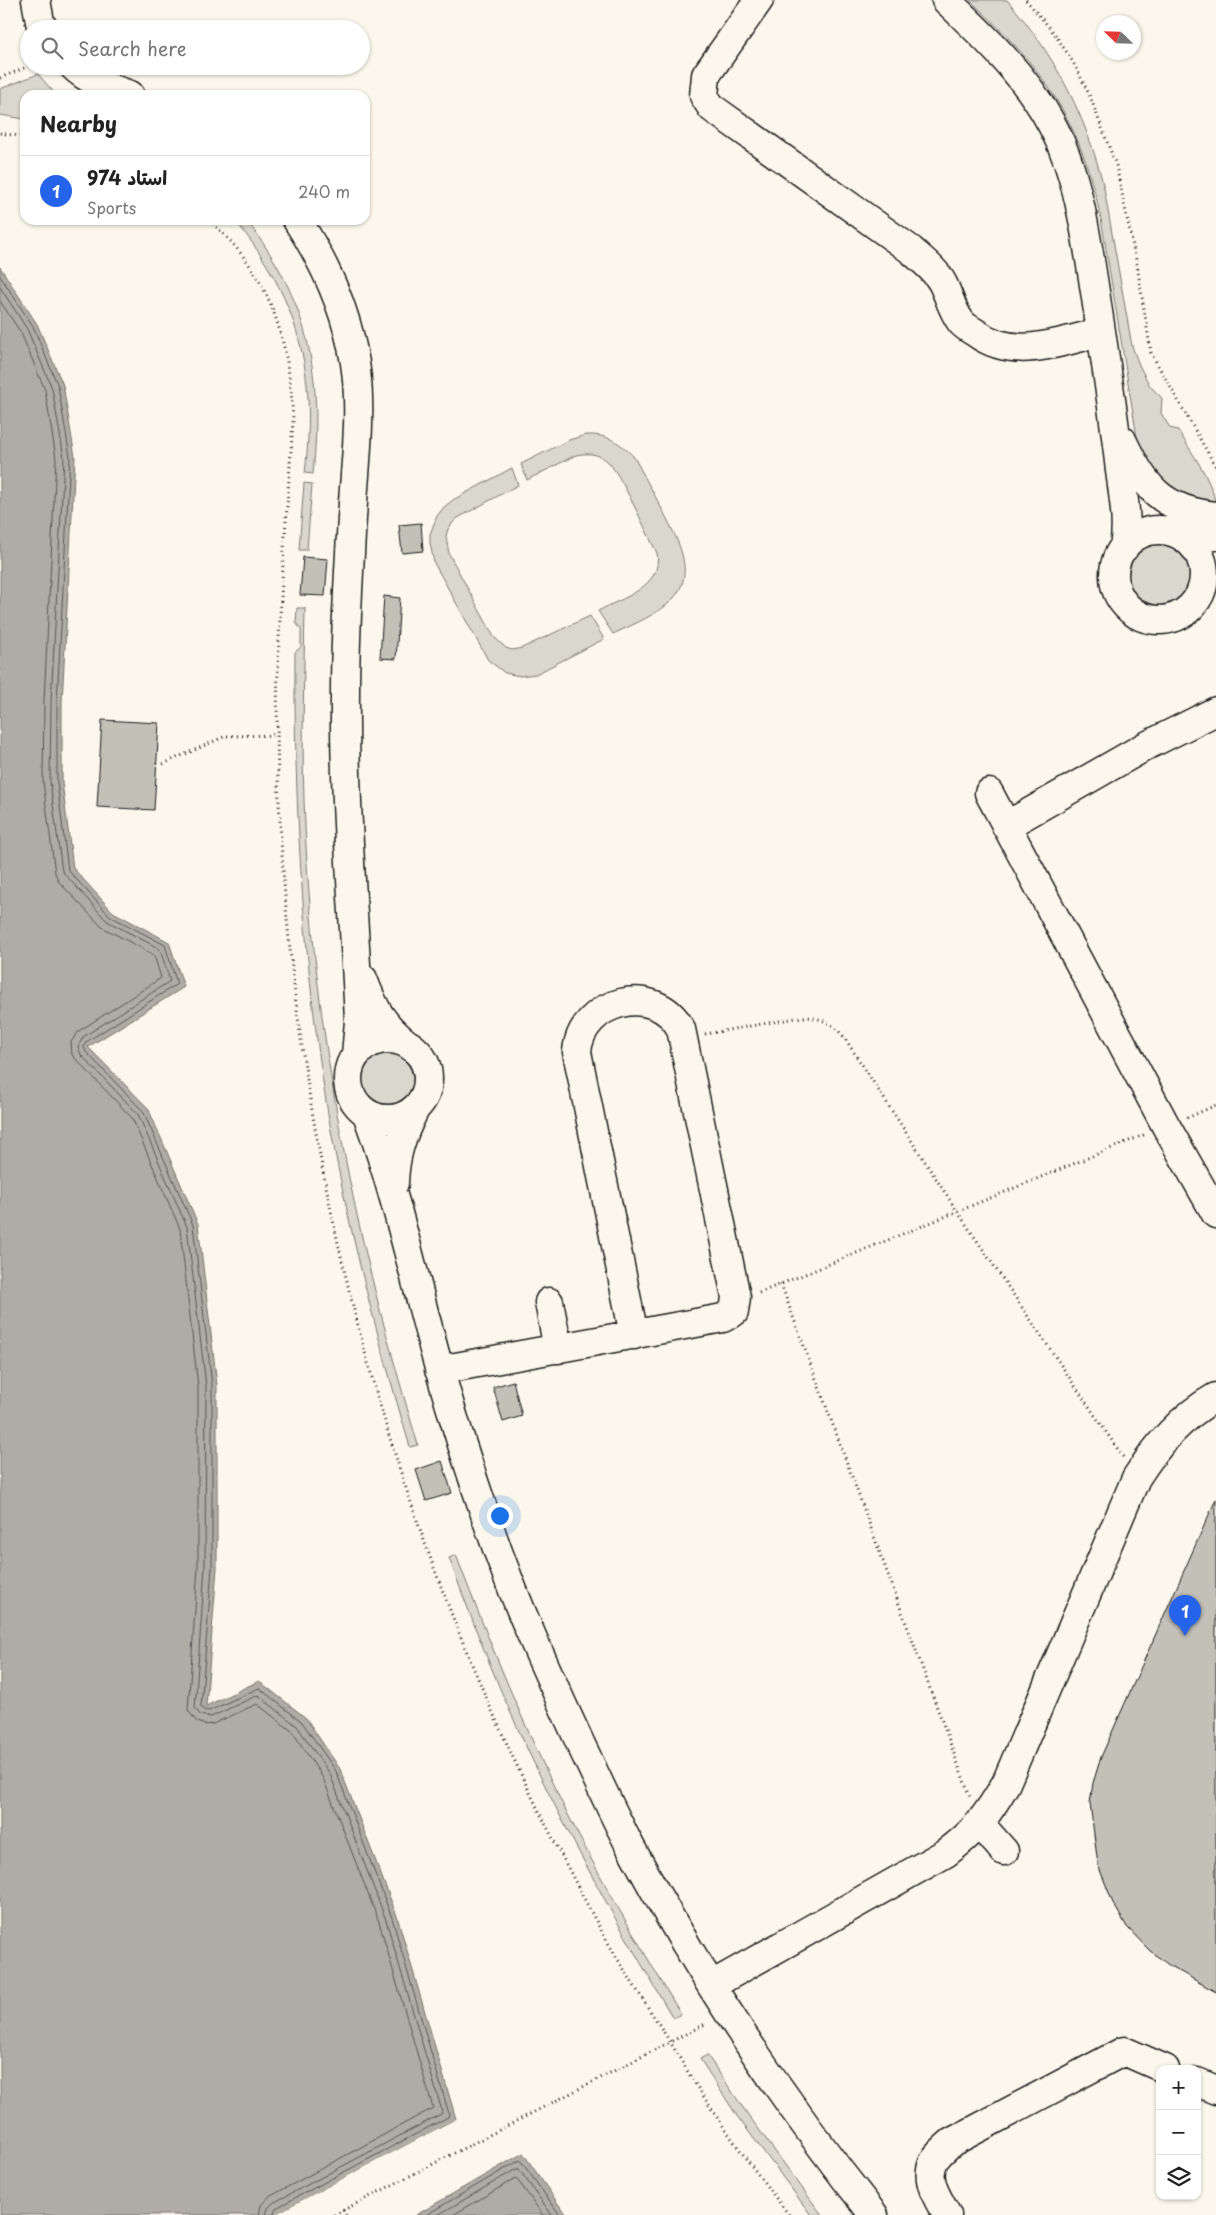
<!DOCTYPE html>
<meta charset="utf-8">
<style>
body{margin:0;font-family:"Playpen Sans","Playpen Sans Arabic",sans-serif;background:#f2f2f2;color:#222}
.controls{position:absolute;right:15px;bottom:15px;display:grid;overflow:hidden;border-radius:10px;box-shadow:0 1px 4px #0004}
.controls button{width:45px;height:45px;display:grid;place-items:center;padding:0;border:0;border-bottom:1px solid #e0e0e0;background:#fff;color:#222;font:25px sans-serif}
.compass{position:absolute;left:1096px;top:15px;width:45px;height:45px;border-radius:50%;background:#fff;box-shadow:0 1px 4px #0004;rotate:293deg}
.you{position:absolute;left:499px;top:1515px;width:18px;height:18px;margin:-12px;border:4px solid #fff;border-radius:50%;background:#1a73e8;box-shadow:0 0 0 8px #1a73e833}
.badge{display:grid;place-items:center;width:32px;height:32px;border-radius:50%;background:#2563eb;color:#fff;font-size:16px;font-weight:700}
.pin{position:absolute;translate:-50% -41px;filter:drop-shadow(0 1px 2px #0008)}
.pin::after{content:'';position:absolute;top:26px;width:18px;height:15px;background:inherit;clip-path:polygon(0 0,100% 0,50% 100%)}
.list{margin:0;padding:0;list-style:none}
h2{display:flex;justify-content:space-between;align-items:center;height:65px;margin:0;padding:0 20px;font-size:21px}
h2 small{font-size:16px;font-weight:400;color:#767676}
.list li{display:grid;grid-template-columns:32px 1fr auto;gap:15px;align-items:center;box-sizing:border-box;height:70px;padding:0 20px;border-top:1px solid #e0e0e0}
.list b{display:block;font-size:19px;white-space:nowrap}
.list p{margin:0;font-size:16px;white-space:nowrap;color:#767676}
.list em{font-size:16px;font-style:normal;color:#767676}
.icon{flex:none;width:28px;height:28px;fill:none;stroke:currentColor;stroke-width:2;stroke-linecap:round;stroke-linejoin:round}
.map{position:relative;flex:none;width:1216px;height:2215px;overflow:hidden}
.search{position:absolute;background:#fff;box-shadow:0 1px 4px #0004;left:20px;top:20px;width:350px;height:55px;display:flex;align-items:center;gap:12px;box-sizing:border-box;padding:0 18px;border-radius:28px;color:#767676;font-size:19px}
.panel{position:absolute;background:#fff;box-shadow:0 1px 4px #0004;left:20px;top:90px;width:350px;height:135px;border-radius:15px}
.map>svg:first-child{display:block}
.green{fill:#dad7ce;stroke:#7b7a75}
.water{fill:#afaca5;stroke:#74726e}
.pier{fill:#fbf7ec}
.lines{fill:none;stroke-linecap:round;stroke-linejoin:round}
.shore{stroke:#575653;stroke-width:1}
.building{fill:#c3c0b8;stroke:#1c1c1c}
.minor-casing{stroke:#1c1c1c;stroke-width:31}
.path{stroke:#1c1c1c;stroke-width:3;stroke-dasharray:1 4;stroke-linecap:butt}
.minor{stroke:#fbf7ec;stroke-width:28}
</style>
<div class="map">
<svg width="1216" height="2215" viewBox="0 0 1216 2215">
<rect width="100%" height="100%" fill="#fbf7ec"/>
<filter id="ink" filterUnits="userSpaceOnUse"><feTurbulence type="fractalNoise" baseFrequency=".02" numOctaves="2"/><feDisplacementMap in="SourceGraphic" scale="10" xChannelSelector="R" yChannelSelector="G"/><feConvolveMatrix kernelMatrix="1 2 1 2 8 2 1 2 1" color-interpolation-filters="sRGB"/></filter>
<g filter="url(#ink)">
<!-- green -->
<path class="green" d="M970,0H1007C1055,54 1087,118 1104,188L1132,346L1139,365L1150,386L1162,398L1161,413L1170,428L1178,430C1192,454 1210,476 1216,504C1206,501 1194,501 1185,496C1161,485 1145,461 1137,437L1101,219C1080,118 1044,70 970,0Z
M38,74L56,95H25V119L0,115V89Z
M235,220H246C309,300 323,375 313,474L305,473C317,371 299,300 235,220Z
M586,435C607,434 620,442 634,457C644,475 653,493 663,511C679,543 701,579 664,607C649,618 630,626 613,634L598,611C622,598 663,587 657,553C647,534 620,471 606,460C597,453 587,453 576,455L527,480L521,464L569,440Z
M512,468L518,485L456,519L448,529L446,536L449,554L494,637L506,648L512,650L522,648L590,616L604,639L536,674L520,676L505,673L488,660L434,563L430,543V534L437,516L444,507L453,500Z
M304,483L312,484L307,550H299Z
M1126 576a32 32 0 1 1 64 0a32 32 0 1 1-64 0Z
M297,608H305C304,672 302,736 304,800C307,896 317,994 333,1089C352,1210 383,1328 418,1445L410,1447C375,1329 343,1211 324,1089C302,944 294,798 295,652L301,647V629L296,623Z
M359 1080a27 27 0 1 1 54 0a27 27 0 1 1-54 0Z
M456,1555C488,1639 522,1722 562,1803C598,1875 639,1945 681,2014L673,2018C609,1910 548,1801 499,1686C481,1644 465,1601 449,1558Z
M707,2055L746,2112L822,2215H811L737,2116L700,2059Z"/>
<!-- water -->
<path class="water" d="M0,267L37,324L63,385L75,457L62,702V782L73,868L113,912L169,942L184,987L88,1047L148,1108L198,1224L217,1385V1568L206,1706L259,1681L306,1718L340,1769L397,1916L456,2119L274,2215H0Z
M523,2153L566,2215H416Z"/>
<!-- pier -->
<path class="pier" d="M456,2119L457,2121L279,2215H274Z
M521,2150L525,2151L414,2215L415,2213Z"/>
<g class="lines">
<!-- shore -->
<path class="shore" d="M0,276L33,326L58,386L70,457L57,701V782L68,870L110,916L165,945L177,984L86,1042L84,1047L86,1052L143,1111L193,1225L212,1385V1568L201,1707L204,1710L209,1711L259,1688L302,1722L336,1771L392,1918L449,2114L448,2117L276,2208L273,2215
M0,287L27,329L52,388L64,458L51,701L50,782L62,871L107,921L160,949L170,981L83,1037L78,1047L81,1055L138,1114L187,1227L206,1386L205,1567L195,1708L200,1715L211,1717L258,1695L297,1726L330,1774L386,1920L442,2111L441,2114L273,2203L268,2208L266,2215
M0,301L21,333L45,390L56,458L44,701L43,782L55,873L59,882L102,927L154,955L161,978L79,1031L71,1042L72,1055L132,1118L180,1229L198,1386V1567L188,1710L196,1721L205,1725L213,1724L257,1704L292,1731L323,1778L379,1922L433,2108L269,2197L261,2205L259,2215
M426,2215L520,2160L560,2215
M438,2215L518,2168L552,2215
M453,2215L516,2178L543,2215"/>
</g>
<!-- building -->
<path class="building" d="M421,523L423,551L402,553L399,525Z
M303,557L328,559L325,596L300,595Z
M384,596L400,598L396,659L380,658Z
M102,720L159,723L154,810L97,807Z
M513,1381L522,1416L503,1422L493,1387Z
M442,1461L452,1493L426,1501L416,1470Z
M1216,1499V1992L1170,1966L1149,1950L1127,1927L1113,1903L1098,1865L1090,1803L1093,1783L1101,1757Z"/>
<g class="lines">
<defs>
<path id="minor" d="M36,0L40,22L44,29
M759,0L706,75L704,96L712,108L911,250C922,260 936,270 943,284C949,296 952,310 961,322C964,326 971,330 976,333C1014,361 1060,342 1101,332
M946,0C985,37 1025,75 1051,123C1079,174 1087,241 1096,298C1104,352 1113,407 1119,462C1122,491 1129,519 1124,548
M73,66C88,81 110,88 130,95
M297,220C325,263 347,312 355,363C362,408 356,457 353,502C349,566 345,630 345,694C344,804 354,912 359,1021L356,1055
M1122,440C1144,487 1162,510 1216,516
M1114 575a45 45 0 1 1 90 0a45 45 0 1 1-90 0Z
M1183,537L1216,536
M989,793L1166,1126L1216,1214
M1006,826L1146,746L1216,711
M363,979C374,1008 381,1023 406,1043
M348 1079a40 40 0 1 1 80 0a40 40 0 1 1-80 0Z
M367,1114C397,1196 415,1283 439,1368C454,1421 471,1474 489,1526C515,1602 548,1674 582,1747C598,1780 613,1814 630,1846C700,1976 782,2100 874,2215
M394,1183C395,1154 402,1135 415,1109
M549,1302L558,1349
M439,1370L723,1318L734,1312L736,1297L681,1029C656,981 581,1000 577,1052L634,1335
M980,1824L1004,1851
M712,1985L946,1853C975,1832 989,1813 1006,1783L1136,1478C1157,1445 1181,1417 1216,1397
M1197,2082L1216,2090
M947,2215C938,2199 923,2178 935,2159C939,2153 946,2147 952,2142L1124,2051L1165,2069"/>
</defs>
<!-- minor casing -->
<use href="#minor" class="minor-casing"/>
<!-- path -->
<path class="path" d="M1026,0L1054,33L1073,62L1089,94L1116,165L1137,265L1151,353L1216,467
M0,78L29,66
M0,133L25,137
M209,220C223,233 237,247 248,263C281,310 291,366 293,422C285,540 274,658 278,776C291,1152 389,1527 564,1860C580,1891 596,1922 614,1953C630,1980 648,2007 665,2034C677,2052 687,2072 700,2091C727,2134 758,2175 789,2215
M163,764L226,736L277,735
M705,1034L802,1017C821,1017 832,1023 844,1037L957,1211L1123,1457
M1187,1118L1216,1105
M781,1284L970,1797
M759,1293L1146,1134
M343,2210L346,2215
M334,2215L707,2023"/>
<!-- minor -->
<use href="#minor" class="minor"/>
</g>
</g>
</svg>
<div class="controls">
<button>+</button>
<button>−</button>
<button><svg class="icon" aria-label="layers" viewBox="0 0 24 24"><path d="M12 4l9 5-9 5-9-5zM3 14l9 5 9-5"/></svg></button>
</div>
<svg class="compass" viewBox="-18 -18 36 36"><path d="M0-13l5 13h-10z" fill="#e53935"/><path d="M0 13l5-13h-10z" fill="#767676"/></svg>
<div class="you"></div>
<div class="pin badge" style="left:1185px;top:1636px">1</div>
<div class="search"><svg class="icon" aria-label="search" viewBox="0 0 24 24"><circle cx="10" cy="10" r="6"/><path d="M15 15l6 6"/></svg>Search here</div>
<section class="panel">
<h2>Nearby<small></small></h2>
<ul class="list">
<li><span class="badge">1</span><div><b>استاد 974</b><p>Sports</p></div><em>240 m</em></li>
</ul>
</section>
</div>
